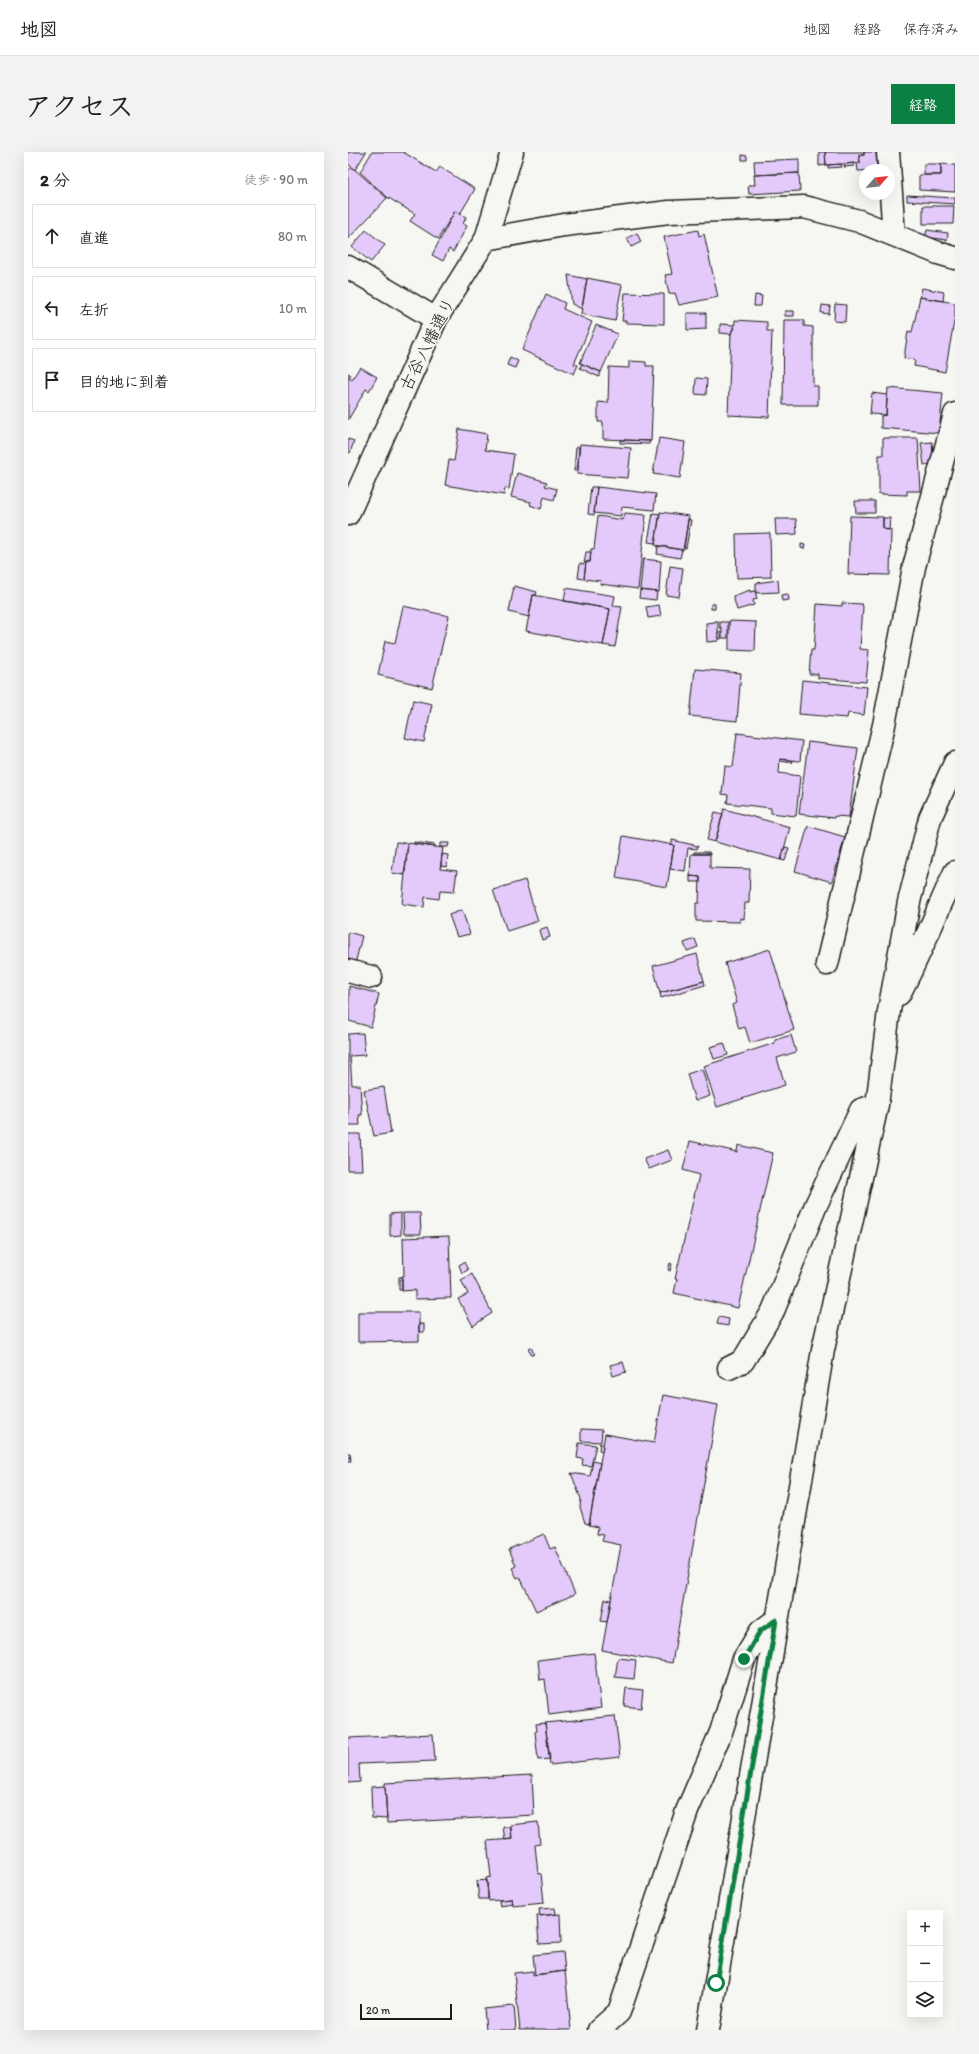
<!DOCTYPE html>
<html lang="ja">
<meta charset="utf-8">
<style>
body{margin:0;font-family:Itim,"Klee One",sans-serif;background:#f2f2f2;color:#222}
.controls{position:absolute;right:12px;bottom:12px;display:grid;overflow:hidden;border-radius:0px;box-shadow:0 4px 16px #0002}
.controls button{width:36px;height:36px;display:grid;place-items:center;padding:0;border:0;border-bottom:1px solid #e0e0e0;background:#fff;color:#222;font:20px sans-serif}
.compass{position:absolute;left:511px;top:12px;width:36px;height:36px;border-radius:50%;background:#fff;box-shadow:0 4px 16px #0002;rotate:62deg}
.scale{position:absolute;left:12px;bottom:10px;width:92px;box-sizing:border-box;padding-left:4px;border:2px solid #1c1c1c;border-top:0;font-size:11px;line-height:14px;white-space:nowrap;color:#1c1c1c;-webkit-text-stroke:3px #f6f6f2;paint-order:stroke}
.stop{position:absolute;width:12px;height:12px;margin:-9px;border:3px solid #0b8043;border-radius:50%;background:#fff}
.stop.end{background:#0b8043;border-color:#fff;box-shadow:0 1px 4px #0008}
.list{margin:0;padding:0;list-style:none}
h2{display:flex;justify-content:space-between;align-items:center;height:52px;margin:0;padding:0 16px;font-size:17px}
h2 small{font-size:13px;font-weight:400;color:#767676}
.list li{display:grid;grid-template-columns:26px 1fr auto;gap:12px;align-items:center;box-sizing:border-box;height:64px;margin:0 8px 8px;padding:0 8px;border:1px solid #e0e0e0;border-radius:0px}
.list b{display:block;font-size:15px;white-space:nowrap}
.list em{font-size:13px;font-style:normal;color:#767676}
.icon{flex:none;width:22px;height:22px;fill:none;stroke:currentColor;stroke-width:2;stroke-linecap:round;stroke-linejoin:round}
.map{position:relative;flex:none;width:607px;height:1878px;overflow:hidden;border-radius:0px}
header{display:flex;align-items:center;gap:24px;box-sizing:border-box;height:56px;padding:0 20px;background:#fff;border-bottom:1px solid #e0e0e0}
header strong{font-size:19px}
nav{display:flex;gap:22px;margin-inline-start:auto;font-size:14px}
.intro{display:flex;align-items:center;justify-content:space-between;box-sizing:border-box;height:96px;padding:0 24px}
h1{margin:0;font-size:28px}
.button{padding:10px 18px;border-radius:0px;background:#0b8043;color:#fff;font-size:14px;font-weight:700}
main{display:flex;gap:24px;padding:0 24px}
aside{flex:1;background:#fff;border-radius:0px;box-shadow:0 4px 16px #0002}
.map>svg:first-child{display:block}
.building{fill:#e4cafa;stroke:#1c1c1c}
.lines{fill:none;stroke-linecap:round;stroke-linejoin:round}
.minor-casing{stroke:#1c1c1c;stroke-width:25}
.minor{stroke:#f6f6f2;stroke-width:22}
.route{stroke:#0b8043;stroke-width:5}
.labels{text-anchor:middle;stroke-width:3;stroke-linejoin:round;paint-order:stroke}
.street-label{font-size:17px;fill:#1c1c1c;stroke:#f6f6f2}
</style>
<header>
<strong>地図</strong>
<nav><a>地図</a><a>経路</a><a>保存済み</a></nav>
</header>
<div class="intro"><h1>アクセス</h1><a class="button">経路</a></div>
<main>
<aside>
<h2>2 分<small>徒歩 · 90 m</small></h2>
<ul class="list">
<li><svg class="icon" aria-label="ahead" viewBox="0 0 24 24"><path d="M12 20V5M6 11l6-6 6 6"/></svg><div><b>直進</b></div><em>80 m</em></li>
<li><svg class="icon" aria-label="left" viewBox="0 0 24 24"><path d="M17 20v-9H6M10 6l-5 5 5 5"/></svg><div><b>左折</b></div><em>10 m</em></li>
<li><svg class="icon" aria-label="arrive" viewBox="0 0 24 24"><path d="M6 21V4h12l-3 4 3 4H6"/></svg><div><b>目的地に到着</b></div></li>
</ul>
</aside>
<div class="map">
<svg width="607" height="1878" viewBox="0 0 607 1878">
<rect width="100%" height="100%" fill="#f6f6f2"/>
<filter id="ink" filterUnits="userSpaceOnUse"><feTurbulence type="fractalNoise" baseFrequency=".025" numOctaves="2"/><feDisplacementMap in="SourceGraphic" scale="8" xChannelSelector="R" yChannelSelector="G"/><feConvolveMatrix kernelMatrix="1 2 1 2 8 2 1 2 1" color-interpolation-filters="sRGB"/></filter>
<g filter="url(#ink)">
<!-- building -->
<path class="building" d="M0,0H18L7,18L0,12Z
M24,0H55L88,20L92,15L127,37L112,62L107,59L90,87L62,69L67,62L39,45L12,20Z
M471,0H477L478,13L471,14Z
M477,0H516V3H511L512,11L478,13Z
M516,0H528L529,18L510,19L509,11H512L511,3H516Z
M394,3L399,4V8H394Z
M451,7V21L407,23L406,9Z
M506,11V14L496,15L497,12Z
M493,12L494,15L480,16V13Z
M576,12H593V23H576Z
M593,12L607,13V40L571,38V23H593Z
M4,15L39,46L0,87V19Z
M451,21L452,39L401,42L400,33H407L406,23Z
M559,43L607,46V52L559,49Z
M575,54H606L605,72H575Z
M107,59L118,65L115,72L119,74L105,100L101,97L95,109L84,103Z
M18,78L37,93L23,110L4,95Z
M350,78L351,84L356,82L370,145L331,153L327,141L321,142L317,123L324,122L316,85Z
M579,78L600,81L599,88L577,85Z
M289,81L293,90L283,95L279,86Z
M220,123L239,127L234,157L224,152Z
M239,126L274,133L267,169L233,162Z
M574,136L596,140L595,149L572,145Z
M277,141L316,142V172L278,171V169H274Z
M198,142L217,151L215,157L244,170L226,212L230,213L226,222L174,198Z
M407,143L414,144L413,154H406Z
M572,145L607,151V164L597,220L566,214L567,208L556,206L560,179L564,180Z
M487,152L498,153L497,170L486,169Z
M474,153L482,154L481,162L473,161Z
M437,159H446V164H437Z
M339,161H358V177L339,178Z
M387,168L419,170V179H424L421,265L380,263L383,182L384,178H386Z
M436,168H456V174L465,175V234H470V253H435Z
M372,172L386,173V178H384L383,182L372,181Z
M248,173L270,182L253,220L232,211Z
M162,205L170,209L167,216L159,213Z
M281,209L298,210V214H306L303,289L255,287V270H250V250L260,251L261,215L281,216Z
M234,212L253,220L251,225L232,216Z
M12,215L29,225L21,239L18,237L0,268V221L3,223L1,225L4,227Z
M348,226L359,227L358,243L347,242Z
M540,236L595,241L591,281L533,276V264L538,263Z
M524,241L539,243L538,263L522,262Z
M111,277L139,282L137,298L166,302L161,337L157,336L156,343L97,333L101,308L106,309Z
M311,286L337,290L332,326L305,322Z
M535,286H570L573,339H559V343L531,342V303H535Z
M0,287L6,289L2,301L0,300Z
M272,288L302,289L301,292L272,291Z
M584,290L586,312L576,313L573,291Z
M232,292L283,296L280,326L229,322Z
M228,295H231L230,319H226Z
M169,321L199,330L197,334L209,337L206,348L196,345L193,357L182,353L183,350L163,345Z
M243,335H249L246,363L240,362Z
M249,335L308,342L306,358L274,355L273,364L246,361Z
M507,349H527V361H508Z
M312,360L341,364L335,398L307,393Z
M277,361L298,363L290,437L252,432L253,429L236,427L238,410H242L243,397H246L250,364L275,368Z
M305,361L312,362L307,391L300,390Z
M502,364L535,365V377L543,378L542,423L500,422Z
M535,366H542L541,378L535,377Z
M340,367L343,368L338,396H336Z
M427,367H448L449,382L428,383Z
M422,381L423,425L389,426L388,382Z
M453,392L457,393L456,397L453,396Z
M310,394L334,398L332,406L309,402Z
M238,400H243L242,410H238L236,427L230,426L232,411L236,412Z
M295,407L313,409L311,440L292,438Z
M322,414L335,416L331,445L318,443Z
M430,428L431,440L408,441V431Z
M166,434L189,440L188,443H185L181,465L161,460Z
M218,436L267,444L265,454L274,455L267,495L255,493L262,457L216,449Z
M292,438L309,440L308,448L291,446Z
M402,438V440L407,439L409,447L405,448L406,453L389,458L385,444Z
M440,442L441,448L434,449L433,443Z
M185,443L262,457L255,493L178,479Z
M494,451L514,452L515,455L512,497L521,498L518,530L470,526V522H461L463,498H466L469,452L494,454Z
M363,452H367V457H363Z
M311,453L313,464L300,466L298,455Z
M55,454L101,464L84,536L30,523L37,489L47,491Z
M367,469H370V489L359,490L358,471L367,470Z
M381,469L408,470L407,499L381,498Z
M372,470H380V486H374V476H372Z
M370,480H373V487H371Z
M347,517L393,521L389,569L342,564Z
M454,528L519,535L516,563L500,561L499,566L451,562Z
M65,548L84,552L76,590L57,586Z
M389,581L454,589L452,609L432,607L431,621L452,624L448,664L423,661V656L379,651L380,643L374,642L377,614L385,615Z
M460,590L510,596L501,665L487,664L486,666L451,662Z
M432,607L445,609L444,611L432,609Z
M376,657L442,675L433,708L367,690Z
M367,660L375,662L367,690L359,688Z
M460,674L497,685L484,730L447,719Z
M275,684L326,693L319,735L268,726Z
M324,688L350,694L349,697L340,696L337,719L322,717L326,693H324Z
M48,690L60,691L56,723L44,721Z
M66,690L87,693V695L66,692Z
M60,691L95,696L92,717L109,719L106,740L92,739L91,747L77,745L76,755L54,752Z
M92,691H101L100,695H92Z
M437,695L441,696L437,709L433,708Z
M346,700H361L362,702H346Z
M94,702L100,703L99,715L93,714Z
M343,702H362V716L402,717L401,751H397L396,767L392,766V770L348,769V751H351L352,725L342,724Z
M342,724L352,725V730H342Z
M177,728L190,769L159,779L145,738Z
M114,758L122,782L109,785L101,763Z
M199,775L202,785L194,788L191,778Z
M0,780L14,784L6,816L0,815Z
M347,787L350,795L339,799L336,791Z
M422,797L446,878L402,891L397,875L391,877L384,853L389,851L377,811Z
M349,802L356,829L312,841L305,814Z
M356,829L357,833L313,846L312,841Z
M1,834L31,842L23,875L1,869Z
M15,881L17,903L2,904L4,933H12L14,963H11L12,973H0V882Z
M443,883L448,900L429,906L437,933L369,955L356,914L427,891V888Z
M376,891L380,903L366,907L362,895Z
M354,917L362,944L347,949L339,922Z
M36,935L43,981L26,984L16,938Z
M0,982H12L14,1018H0Z
M342,989L389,1000L390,993L425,1001L390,1156L326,1141L329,1127H327L351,1023L335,1018Z
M320,998L324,1008L301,1017L296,1007Z
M53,1061V1083L42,1084V1062Z
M55,1061H72L73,1082H56Z
M101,1084L103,1146L67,1147V1138L54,1139V1124H56L55,1086Z
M116,1110L120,1118L114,1121L111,1113Z
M322,1111L324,1112L322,1119L320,1118Z
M124,1122L144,1161L125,1174L110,1147L120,1142L113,1128Z
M51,1125H54V1138H51Z
M10,1160H71V1189L10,1190Z
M371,1165L381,1167L380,1174L369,1172Z
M71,1172H76V1180H71Z
M183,1195L186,1202L184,1203L180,1196Z
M275,1210L278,1220L265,1224L262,1213Z
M315,1243L370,1253L324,1511L254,1498L273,1393L254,1389L256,1383L249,1382L250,1375L241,1373L257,1282L306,1291Z
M233,1277L254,1278L253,1290L233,1289Z
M231,1291L248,1293L243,1314L234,1313L235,1307L229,1306Z
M252,1291L255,1293L254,1300L251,1298Z
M0,1301H2L3,1309H0Z
M245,1309L252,1311L241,1372L237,1371L232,1355L233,1347L223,1321L242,1324Z
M196,1382L202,1397L207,1395L227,1442L188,1459L172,1425L169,1426L164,1416L168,1414L161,1397Z
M257,1447L263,1448L259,1470L253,1469Z
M246,1501L253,1556L201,1563L197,1527L192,1528L190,1508Z
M270,1506L288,1508L286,1527L267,1525Z
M278,1536L295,1538L293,1556L276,1554Z
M267,1564L272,1605L202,1613L197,1571Z
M197,1571L202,1607L190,1608L187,1580L189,1579L188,1572Z
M85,1582L87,1609L11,1612L12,1630L0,1631V1586Z
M184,1623L186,1663L39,1671L37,1631Z
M37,1634L39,1667L24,1666L23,1635Z
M190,1670L192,1692L187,1693L190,1722L193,1721L196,1751L165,1754L164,1747L141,1749L138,1726L143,1725L139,1689L164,1687L162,1673Z
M155,1675H163L164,1687L157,1688Z
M139,1728L140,1747H131L129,1729Z
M164,1747L165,1752L152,1754L151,1748Z
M207,1756L208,1762L192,1764L191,1757Z
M212,1762L213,1791L191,1792L189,1764Z
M215,1800L217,1819L187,1823L185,1803Z
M185,1819V1823L217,1819L223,1878H172L166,1821Z
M166,1854L168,1878H138L136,1857Z"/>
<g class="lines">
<defs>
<path id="minor" d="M540,0L546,83
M138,87L216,73L321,60L456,55L511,69L590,101L607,106
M0,115L88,167
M0,362L88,167L138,87L164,0
M479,812L536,573L566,415L607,262
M0,819L23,825
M551,842C572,803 588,761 607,720
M381,1216L395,1209L425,1159L468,1053L513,958L529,953
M251,1878L271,1860L339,1659L373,1580L396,1507L413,1479L428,1468
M360,1878L475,1198L529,953L541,859L561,750L582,666L607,611"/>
</defs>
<!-- minor casing -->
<use href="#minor" class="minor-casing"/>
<!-- minor -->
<use href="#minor" class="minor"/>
</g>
</g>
<g class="lines" filter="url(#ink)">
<!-- route -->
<path class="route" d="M368,1831L428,1468L412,1479L396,1507"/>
</g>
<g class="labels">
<!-- street labels -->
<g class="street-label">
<text transform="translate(79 192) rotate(-63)" y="6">古谷八幡通り</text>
</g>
</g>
</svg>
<div class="controls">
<button>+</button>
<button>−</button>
<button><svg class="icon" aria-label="layers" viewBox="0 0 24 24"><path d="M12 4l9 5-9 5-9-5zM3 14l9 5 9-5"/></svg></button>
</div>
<svg class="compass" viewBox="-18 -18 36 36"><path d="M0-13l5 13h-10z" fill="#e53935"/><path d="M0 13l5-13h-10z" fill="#767676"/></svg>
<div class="scale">20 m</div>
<div class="stop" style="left:368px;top:1831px"></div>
<div class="stop end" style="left:396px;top:1507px"></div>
</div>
</main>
